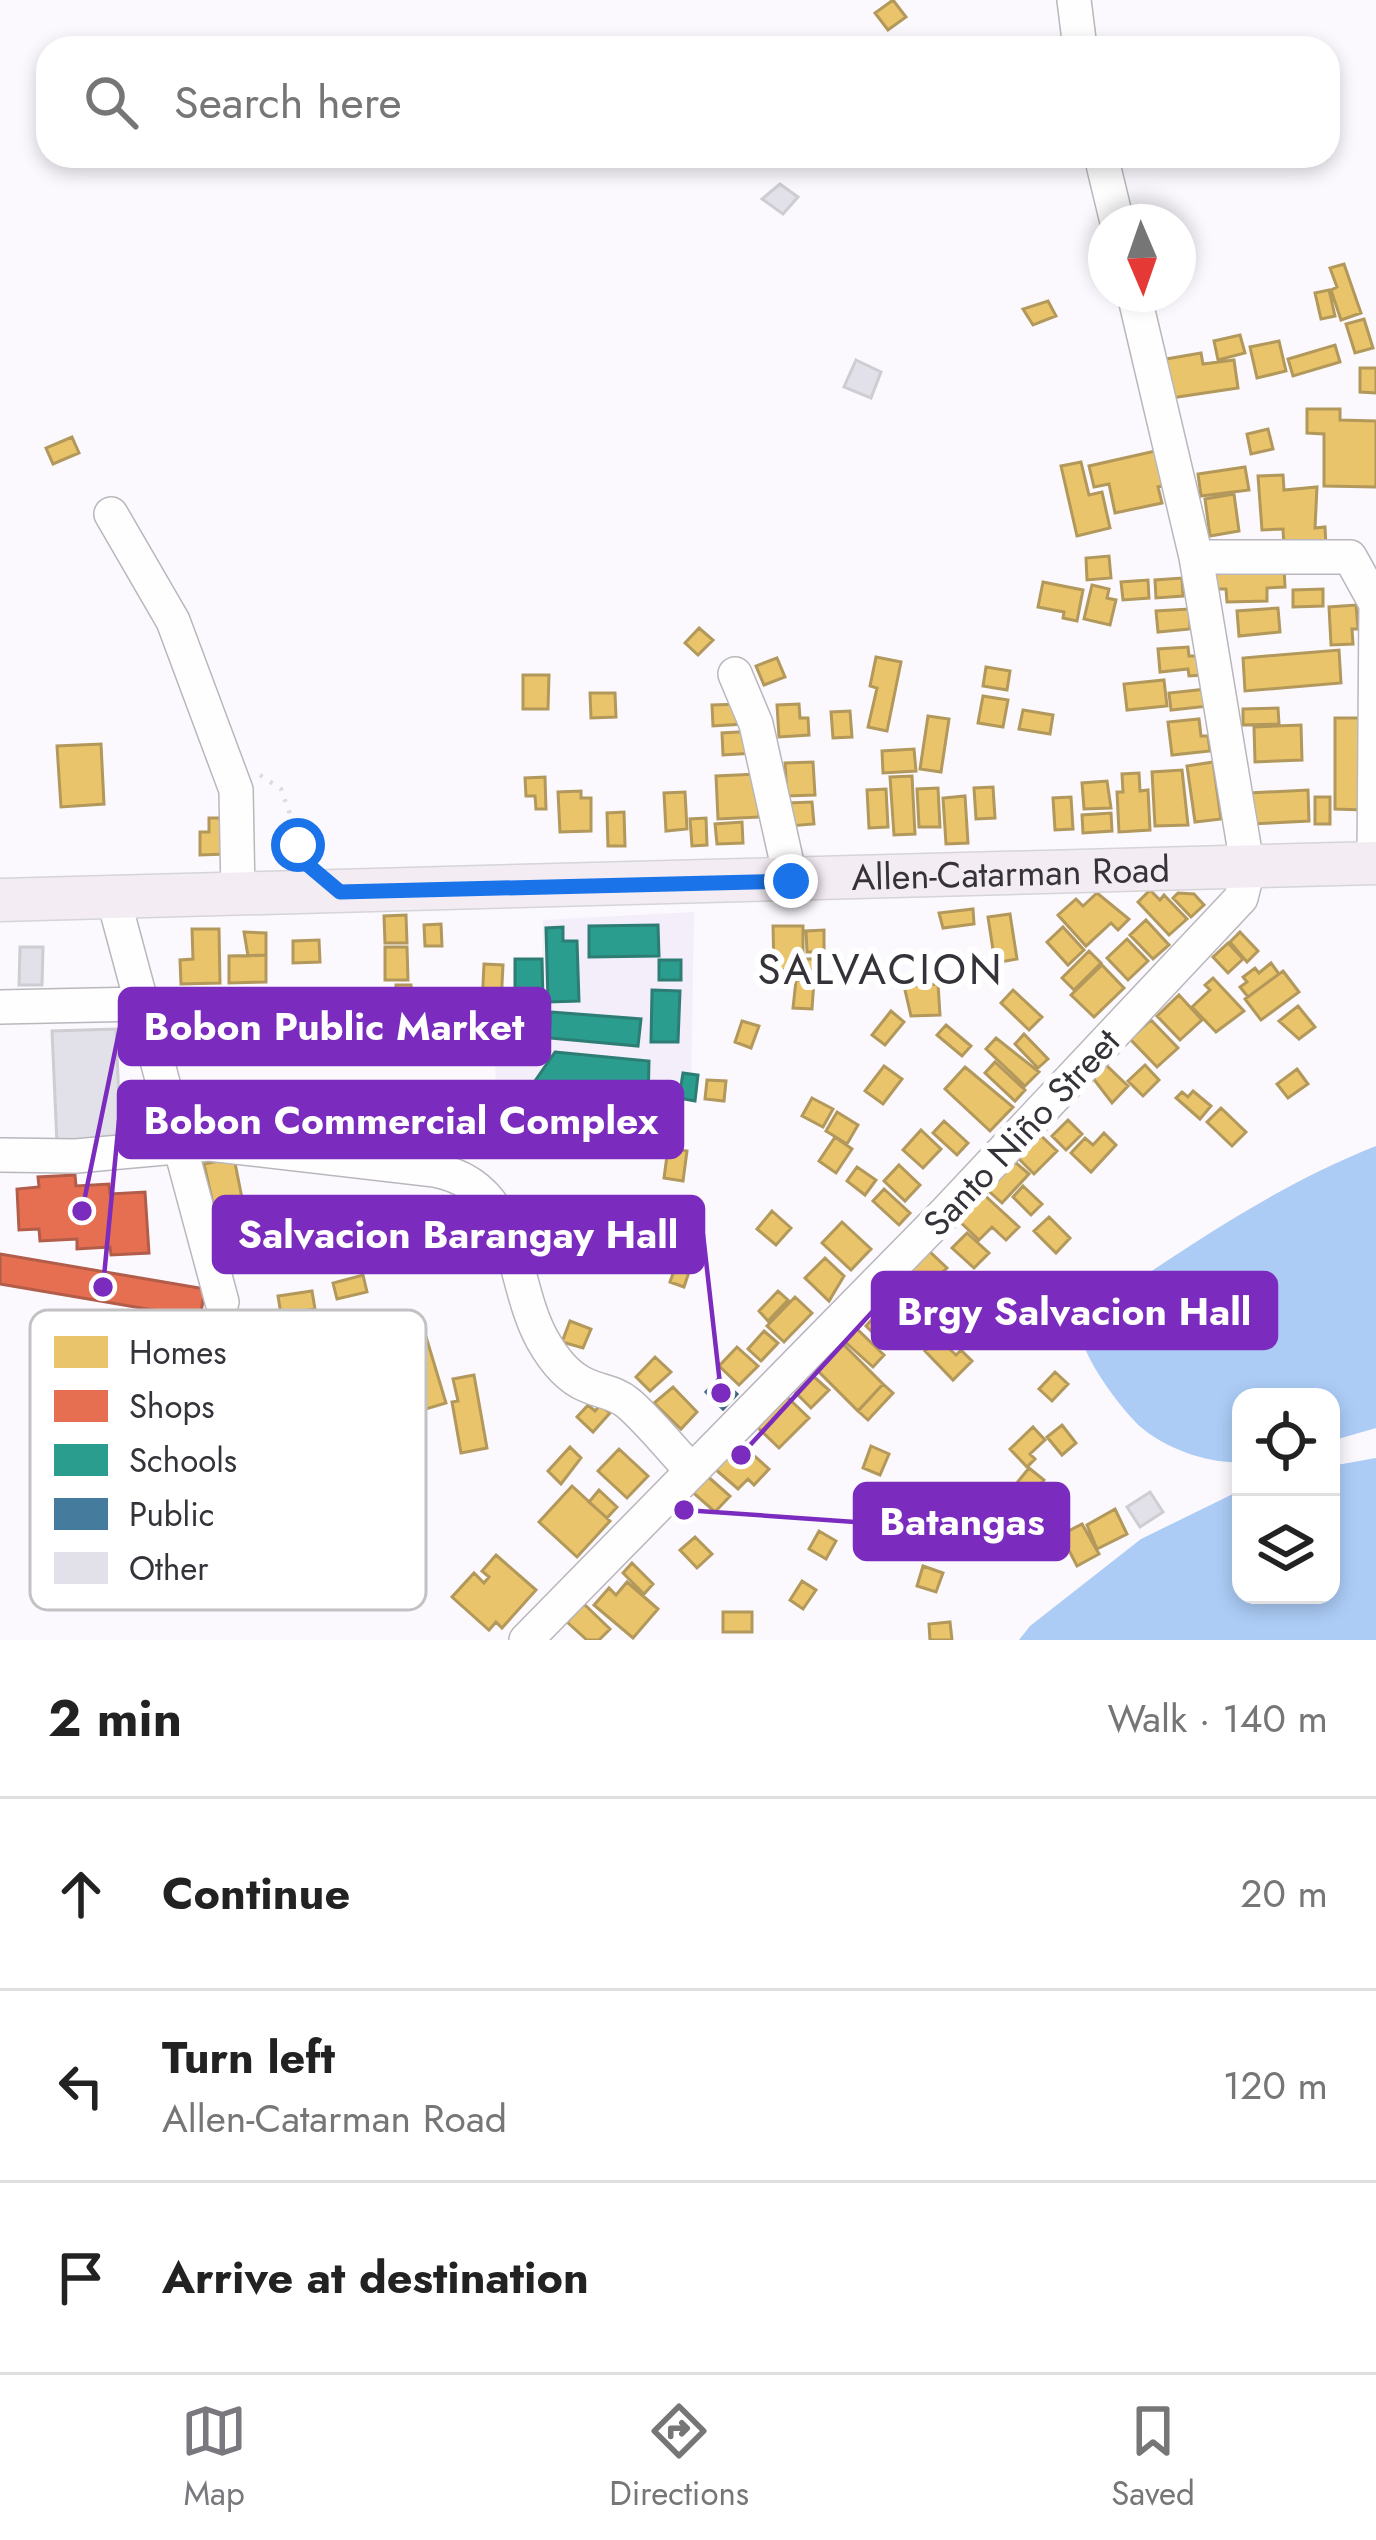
<!DOCTYPE html>
<meta charset="utf-8">
<style>
body{margin:0;font-family:Jost,sans-serif;background:#f6f6f6;color:#222}
.controls{position:absolute;right:36px;bottom:36px;display:grid;overflow:hidden;border-radius:24px;box-shadow:0 6px 18px #0003}
.controls button{width:108px;height:108px;display:grid;place-items:center;padding:0;border:0;border-bottom:3px solid #e0e0e0;background:#fff;color:#222;font:60px sans-serif}
.compass{position:absolute;left:1088px;top:204px;width:108px;height:108px;border-radius:50%;background:#fff;box-shadow:0 6px 18px #0003;rotate:178deg}
.stop{position:absolute;width:36px;height:36px;margin:-27px;border:9px solid #1a73e8;border-radius:50%;background:#fff}
.stop.end{background:#1a73e8;border-color:#fff;box-shadow:0 3px 12px #0008}
.list{margin:0;padding:0;list-style:none}
h2{display:flex;justify-content:space-between;align-items:center;height:156px;margin:0;padding:0 48px;font-size:51px}
h2 small{font-size:39px;font-weight:400;color:#767676}
.list li{display:grid;grid-template-columns:78px 1fr auto;gap:36px;align-items:center;box-sizing:border-box;height:192px;padding:0 48px;border-top:3px solid #e0e0e0}
.list b{display:block;font-size:45px;white-space:nowrap}
.list p{margin:0;font-size:39px;white-space:nowrap;color:#767676}
.list em{font-size:39px;font-style:normal;color:#767676}
.icon{flex:none;width:66px;height:66px;fill:none;stroke:currentColor;stroke-width:2;stroke-linecap:round;stroke-linejoin:round}
.map{position:relative;flex:none;width:1376px;height:1640px;overflow:hidden}
.search{position:absolute;background:#fff;box-shadow:0 6px 18px #0003;left:36px;right:36px;top:36px;height:132px;display:flex;align-items:center;gap:30px;box-sizing:border-box;padding:0 42px;border-radius:36px;color:#767676;font-size:45px}
.sheet{height:732px;background:#fff}
nav{display:flex;justify-content:space-around;align-items:center;box-sizing:border-box;height:168px;border-top:3px solid #e0e0e0;background:#fff;font-size:33px;color:#767676}
nav a{display:grid;justify-items:center;gap:6px}
nav .on{color:#7a787e}
.map>svg:first-child{display:block}
.built{fill:#f3eefa}
.water{fill:#acccf6}
.homes{fill:#e9c46a;stroke:#b3985b;stroke-width:3}
.shops{fill:#e76f51;stroke:#b25d4a;stroke-width:3}
.schools{fill:#2a9d8f;stroke:#2d7d75;stroke-width:3}
.public{fill:#457b9d;stroke:#40657f;stroke-width:3}
.building{fill:#e2e1ea;stroke:#cdcdd2;stroke-width:3}
.lines{fill:none;stroke-linecap:round;stroke-linejoin:round}
.minor-casing{stroke:#b9b7bc;stroke-width:36}
.major-casing{stroke:#d5d4d7;stroke-width:45}
.path{stroke:#dcdbdd;stroke-width:4.5;stroke-dasharray:3 9;stroke-linecap:butt}
.minor{stroke:#fefeff;stroke-width:33}
.major{stroke:#f3ecf3;stroke-width:42}
.route{stroke:#1a73e8;stroke-width:15}
.labels{text-anchor:middle;stroke-width:12;stroke-linejoin:round;paint-order:stroke}
.street-label{font-size:36px;fill:#353239;stroke:#fff}
.quarter-label{font-size:42px;letter-spacing:3px;fill:#353239;stroke:#fff}
.key{fill:#fff;stroke:#c2c2c4;stroke-width:3}
.key-label{font-size:33px;fill:#353239}
.leader{fill:none;stroke:#7b2cbf;stroke-width:4.5}
.callout-dot{fill:#7b2cbf;stroke:#fff;stroke-width:4.5}
.callout{fill:#7b2cbf;stroke:#7b2cbf;stroke-width:4.5}
.callout-label{font-size:39px;text-anchor:middle;font-weight:bold;fill:#fff}
</style>
<div class="map">
<svg width="1376" height="1640" viewBox="0 0 1376 1640">
<rect width="100%" height="100%" fill="#fbf9fe"/>
<!-- built -->
<path class="built" d="M694,912L691,1096L638,1102H497L494,1048L541,1049L543,920Z"/>
<!-- water -->
<path class="water" d="M1376,1146V1428L1331,1441V1397H1241V1462C1209,1464 1167,1449 1142,1428C1125,1414 1079,1354 1082,1332C1082,1326 1086,1320 1088,1314C1180,1252 1272,1187 1376,1146Z
M1376,1458V1640H1019L1030,1626L1141,1539L1241,1490V1595H1331V1466Z"/>
<!-- homes -->
<path class="homes" d="M893,0L906,17L888,30L875,13Z
M1344,264L1361,313L1341,320L1331,290L1337,287L1330,268Z
M1329,290L1335,316L1321,319L1315,293Z
M1048,301L1056,316L1033,325L1023,309Z
M1364,319L1373,348L1355,353L1346,324Z
M1240,335L1245,353L1218,360L1214,341Z
M1279,341L1286,371L1257,378L1250,347Z
M1335,345L1340,362L1293,376L1288,359Z
M1201,353L1203,364L1234,360L1238,388L1171,398L1166,359Z
M1360,368H1376V393L1360,392Z
M1307,409H1340V420L1376,421V487L1324,486V434L1307,433Z
M1268,429L1273,449L1251,454L1247,434Z
M72,437L79,453L53,464L46,448Z
M1164,449L1172,484L1158,487L1162,503L1115,513L1109,484L1094,487L1089,466Z
M1081,462L1089,495L1102,492L1110,528L1077,536L1061,466Z
M1245,467L1249,490L1201,496L1198,474Z
M1283,475L1284,490L1317,487L1315,528L1325,527L1326,546L1284,549L1283,529L1262,530L1258,476Z
M1234,494L1239,531L1210,536L1205,499Z
M1109,556L1111,578L1087,580L1086,558Z
M1284,566L1285,587L1267,588V601L1227,602L1226,589H1216L1215,569Z
M1182,578L1183,596L1156,598L1155,580Z
M1148,580L1149,598L1123,600L1121,582Z
M1043,582L1083,590L1077,621L1063,618L1064,612L1038,607Z
M1092,585L1109,589L1107,598L1116,600L1110,625L1084,619Z
M1323,589V606L1293,607V590Z
M1356,605L1358,629H1352L1353,644L1331,645L1329,607Z
M1278,608L1280,632L1239,636L1237,611Z
M1189,609L1190,629L1158,632L1156,611Z
M699,628L713,640L698,655L685,643Z
M1188,647L1189,656H1200L1202,675L1189,676L1188,669L1160,672L1158,649Z
M1339,650L1341,683L1245,691L1243,658Z
M876,657L901,662L887,731L868,727L877,688L870,686Z
M777,658L785,677L764,685L756,666Z
M986,667L1010,671L1007,690L983,686Z
M523,675H549L548,709H523Z
M1164,680L1167,706L1127,710L1124,684Z
M1207,689L1209,706L1171,710L1169,693Z
M590,693H615L616,717L591,718Z
M983,696L1008,700L1003,727L978,723Z
M742,704L744,724L713,726L712,705Z
M799,704L800,718H808L809,735L779,737L777,705Z
M1278,708L1279,724L1243,725V709Z
M1023,710L1053,715L1050,734L1019,729Z
M850,711L852,737L833,738L831,712Z
M928,716L949,719L941,772L920,769Z
M1335,718H1363V810L1335,809Z
M1199,719L1201,736H1208L1210,751L1172,755L1168,722Z
M1301,725L1302,760L1255,762L1254,727Z
M754,731L755,753L723,755L722,733Z
M101,744L104,804L61,807L57,746Z
M914,749L916,771L883,773L882,751Z
M813,762L815,795L787,796L785,763Z
M1213,762L1221,819L1195,822L1187,766Z
M1182,770L1188,825L1155,826L1152,772Z
M1139,773L1140,791L1148,790L1150,830L1119,832L1117,792H1123L1122,774Z
M757,774L759,817L718,819L716,776Z
M912,776L915,834L894,835L890,777Z
M545,777L546,809H536L535,796H526L525,778Z
M1107,781L1111,808L1084,809L1082,783Z
M993,787L995,818L976,819L974,788Z
M938,788L940,827H919L917,789Z
M886,789L888,827L869,828L867,790Z
M1308,790L1309,821L1250,824L1249,793Z
M581,791V798H591V831L560,832L558,792Z
M685,792L687,829L666,831L664,793Z
M965,796L968,843L946,844L943,798Z
M1071,797L1073,829L1055,830L1053,798Z
M1315,797H1330V824H1315Z
M812,802L814,824L789,826L788,803Z
M624,812L625,846H608L607,813Z
M1111,813L1112,831L1083,833L1082,815Z
M209,818H225L227,854L200,855V832H209Z
M706,818L707,845L692,846L690,819Z
M742,822L743,843L717,844L715,824Z
M1150,890L1160,900L1164,895L1187,919L1169,935L1138,902Z
M1097,893L1129,919L1118,930L1111,923L1086,946L1058,915L1076,899L1083,906Z
M1178,893L1194,894L1204,905L1191,917L1173,898Z
M973,909L974,924L943,928L939,913Z
M1010,914L1017,959L995,963L988,917Z
M406,915L407,943H385L384,916Z
M1146,920L1169,945L1153,959L1130,935Z
M441,924L442,946H425L424,925Z
M773,926H803V959H814V969L774,970Z
M1063,927L1084,950L1068,965L1047,942Z
M192,929H219L220,983L181,984L180,960L193,959Z
M824,930V952H807L806,931Z
M244,932L266,933V955L248,956Z
M1240,932L1258,951L1247,962L1230,942Z
M1127,939L1148,961L1128,980L1107,958Z
M319,940L320,962L293,963V941Z
M1228,943L1243,959L1228,973L1213,957Z
M385,947H407L408,980H385Z
M1089,951L1101,963L1074,990L1062,978Z
M266,955V982L229,983V956Z
M1271,963L1279,974L1248,997L1240,987L1247,982L1243,977L1255,968L1259,973Z
M484,964L503,965L501,1004H482Z
M1102,965L1124,988L1094,1017L1071,995Z
M1283,971L1299,992L1261,1020L1245,999Z
M1213,978L1244,1011L1216,1032L1192,1007L1210,990L1205,985Z
M796,980L814,981L812,1009L793,1008Z
M938,984L940,1015L911,1016L904,986Z
M396,985H411L412,1013H397Z
M1013,990L1042,1017L1029,1030L1001,1003Z
M1179,995L1202,1020L1180,1040L1157,1016Z
M1298,1006L1315,1027L1299,1039L1279,1021Z
M891,1011L904,1022L885,1045L872,1035Z
M1151,1020L1178,1048L1157,1067L1130,1039Z
M742,1021L759,1026L751,1048L735,1042Z
M946,1025L971,1046L962,1056L937,1035Z
M1024,1034L1048,1059L1038,1068L1015,1044Z
M996,1038L1039,1072L1025,1086L986,1049Z
M995,1062L1025,1090L1015,1101L985,1073Z
M1105,1064L1128,1086L1112,1103L1092,1077Z
M1145,1065L1159,1080L1143,1096L1128,1081Z
M884,1066L902,1079L883,1104L865,1091Z
M965,1067L1013,1107L990,1131L945,1089Z
M1297,1069L1308,1084L1288,1098L1277,1084Z
M707,1080L726,1081L724,1101L705,1099Z
M1193,1091L1211,1106L1200,1119L1176,1098L1182,1092L1188,1097Z
M812,1098L833,1109L823,1127L802,1116Z
M1221,1108L1246,1132L1232,1146L1207,1122Z
M837,1112L858,1125L847,1144L826,1131Z
M1068,1120L1082,1134L1066,1150L1052,1136Z
M944,1121L968,1143L957,1155L933,1133Z
M921,1130L941,1149L923,1168L903,1150Z
M1037,1132L1057,1151L1034,1174L1014,1154Z
M1104,1133L1116,1145L1091,1172L1071,1153L1085,1138L1093,1145Z
M835,1137L852,1149L836,1173L819,1161Z
M668,1148L687,1151L683,1181L664,1178Z
M1009,1157L1029,1174L1002,1203L983,1186Z
M234,1158L242,1198L213,1204L204,1164Z
M899,1165L920,1185L905,1201L884,1181Z
M857,1167L876,1180L865,1195L847,1181Z
M1023,1186L1042,1204L1031,1215L1013,1197Z
M884,1189L910,1213L899,1225L873,1201Z
M981,1192L1019,1227L1006,1240L992,1227L979,1240L956,1218Z
M772,1211L791,1228L776,1245L757,1229Z
M1049,1217L1070,1238L1056,1253L1034,1231Z
M842,1222L871,1249L851,1270L822,1243Z
M967,1233L989,1253L974,1268L952,1248Z
M927,1249L947,1268L931,1283L927,1279L921,1285L906,1270Z
M825,1258L844,1276L829,1301L805,1278Z
M678,1259L692,1263L684,1287L670,1282Z
M363,1275L367,1292L337,1299L333,1283Z
M312,1291L315,1309L281,1314L278,1296Z
M778,1291L788,1300L768,1321L759,1311Z
M795,1297L812,1313L784,1342L767,1326Z
M877,1314L896,1332L884,1344L866,1326Z
M570,1321L591,1329L583,1348L562,1342Z
M855,1327L884,1355L873,1367L843,1340Z
M424,1330L446,1403L409,1414L402,1392L388,1397L377,1358L382,1356L378,1343Z
M764,1331L778,1343L761,1361L748,1349Z
M938,1338L956,1355L961,1350L972,1361L953,1380L925,1351Z
M841,1342L883,1384L858,1411L815,1368Z
M737,1347L758,1366L739,1385L719,1366Z
M655,1357L671,1372L650,1391L636,1377Z
M1055,1372L1068,1384L1052,1401L1039,1389Z
M474,1375L487,1448L461,1453L452,1402L458,1401L453,1379Z
M813,1376L829,1390L811,1408L796,1393Z
M883,1384L893,1393L868,1420L858,1411Z
M673,1387L697,1412L681,1429L654,1403Z
M784,1394L809,1418L779,1448L754,1424Z
M588,1405L595,1411L600,1405L610,1413L593,1432L577,1417Z
M1062,1425L1076,1443L1062,1455L1047,1437Z
M1033,1427L1045,1440L1030,1454L1035,1459L1027,1467L1010,1449Z
M739,1442L769,1469L754,1485L748,1479L738,1489L715,1469Z
M871,1446L889,1454L880,1475L863,1468Z
M570,1447L581,1458L561,1484L548,1471Z
M619,1449L648,1476L627,1498L598,1471Z
M1029,1468L1044,1480L1032,1496L1016,1484Z
M705,1474L730,1496L715,1512L690,1490Z
M572,1486L610,1521L577,1557L539,1522Z
M599,1490L617,1507L607,1518L589,1502Z
M1115,1509L1127,1534L1097,1549L1087,1525Z
M1082,1524L1099,1554L1077,1566L1061,1535Z
M819,1531L836,1541L826,1559L809,1549Z
M695,1537L712,1554L697,1568L680,1550Z
M496,1555L536,1590L502,1628L496,1622L489,1630L452,1597L474,1573L484,1583L489,1577L482,1571Z
M632,1563L653,1584L644,1594L623,1573Z
M923,1566L943,1573L936,1592L917,1586Z
M802,1581L816,1590L803,1609L790,1600Z
M627,1582L658,1609L633,1638L594,1605L609,1588L616,1595Z
M584,1604L610,1629L599,1640H587L567,1622Z
M723,1612H752V1632H723Z
M950,1622L952,1640H930L929,1624Z"/>
<!-- shops -->
<path class="shops" d="M75,1175L76,1186L109,1184L110,1194L145,1192L149,1253L111,1255L110,1247L77,1249V1239L40,1241L39,1229L19,1230L17,1189L39,1187L38,1177Z
M0,1254L205,1289L200,1318L0,1284Z"/>
<!-- schools -->
<path class="schools" d="M658,925L659,956L589,957V926Z
M563,927V941H577L579,1001L548,1002L546,928Z
M515,959H542L543,1002H515Z
M659,960H681V980H659Z
M652,990L680,991L678,1042H651Z
M551,1012L641,1019L638,1046L549,1038Z
M555,1052L649,1061L648,1103L526,1094Z
M683,1073L698,1075L695,1101L679,1098Z"/>
<!-- public -->
<path class="public" d="M719,1378L737,1394L723,1409L706,1392Z"/>
<!-- building -->
<path class="building" d="M780,184L798,197L783,214L762,199Z
M856,360L881,372L871,398L844,387Z
M20,947H43L42,985H19Z
M116,1029L120,1126L138,1125V1140L57,1144L52,1031Z
M1150,1492L1163,1512L1140,1527L1127,1507Z"/>
<g class="lines">
<defs>
<path id="minor" d="M1074,0L1080,48
M1101,156L1117,222
M111,514L173,621L236,790L238,894
M1196,557H1350L1376,604L1374,864
M735,674L756,724L791,881
M113,897L222,1302
M0,1007L142,1004
M0,1155L76,1156L209,1144L435,1170C522,1187 509,1279 542,1339C552,1357 567,1377 586,1385C601,1392 615,1392 628,1403C651,1423 671,1449 692,1471
M526,1640L945,1213L1241,898L1248,870L1196,557L1134,294"/>
<g id="major">
<path id="s1" d="M0,900L1376,863"/>
</g>
</defs>
<!-- minor casing -->
<use href="#minor" class="minor-casing"/>
<!-- major casing -->
<use href="#major" class="major-casing"/>
<!-- path -->
<path class="path" d="M260,775L281,789L307,862"/>
<!-- minor -->
<use href="#minor" class="minor"/>
<!-- major -->
<use href="#major" class="major"/>
</g>
<g class="lines">
<!-- route -->
<path class="route" d="M298,845L308,865L340,892L791,881"/>
</g>
<g class="labels">
<!-- street labels -->
<g class="street-label">
<text dy="13" stroke="none"><textPath href="#s1" startOffset="1011">Allen-Catarman Road</textPath></text>
<text transform="translate(1021 1132) rotate(-47)" y="13">Santo Niño Street</text>
</g>
<!-- quarter labels -->
<g class="quarter-label">
<text x="881" y="984">SALVACION</text>
</g>
</g>
<!-- legend -->
<rect x="30" y="1310" width="396" height="300" rx="18" class="key"/>
<rect x="54" y="1336" width="54" height="32" fill="#e9c46a"/>
<rect x="54" y="1390" width="54" height="32" fill="#e76f51"/>
<rect x="54" y="1444" width="54" height="32" fill="#2a9d8f"/>
<rect x="54" y="1498" width="54" height="32" fill="#457b9d"/>
<rect x="54" y="1552" width="54" height="32" fill="#e2e1ea"/>
<g class="key-label">
<text x="129" y="1364">Homes</text>
<text x="129" y="1418">Shops</text>
<text x="129" y="1472">Schools</text>
<text x="129" y="1526">Public</text>
<text x="129" y="1580">Other</text>
</g>
<!-- callouts -->
<path class="leader" d="M82 1211L120 1027M103 1287L119 1120M721 1393L703 1234M741 1455L873 1311M684 1510L855 1522"/>
<g class="callout-dot">
<circle cx="82" cy="1211" r="12"/>
<circle cx="103" cy="1287" r="12"/>
<circle cx="721" cy="1393" r="12"/>
<circle cx="741" cy="1455" r="12"/>
<circle cx="684" cy="1510" r="12"/>
</g>
<g class="callout">
<rect x="120" y="989" width="429" height="75" rx="12"/>
<rect x="119" y="1082" width="563" height="75" rx="12"/>
<rect x="214" y="1197" width="489" height="75" rx="12"/>
<rect x="873" y="1273" width="403" height="75" rx="12"/>
<rect x="855" y="1484" width="213" height="75" rx="12"/>
</g>
<g class="callout-label">
<text x="334" y="1040">Bobon Public Market</text>
<text x="401" y="1134">Bobon Commercial Complex</text>
<text x="458" y="1248">Salvacion Barangay Hall</text>
<text x="1074" y="1325">Brgy Salvacion Hall</text>
<text x="962" y="1535">Batangas</text>
</g>
</svg>
<div class="controls">
<button><svg class="icon" aria-label="locate" viewBox="0 0 24 24"><circle cx="12" cy="12" r="6"/><path d="M12 2v4M12 18v4M2 12h4M18 12h4"/></svg></button>
<button><svg class="icon" aria-label="layers" viewBox="0 0 24 24"><path d="M12 4l9 5-9 5-9-5zM3 14l9 5 9-5"/></svg></button>
</div>
<svg class="compass" viewBox="-18 -18 36 36"><path d="M0-13l5 13h-10z" fill="#e53935"/><path d="M0 13l5-13h-10z" fill="#767676"/></svg>
<div class="stop" style="left:298px;top:845px"></div>
<div class="stop end" style="left:791px;top:881px"></div>
<div class="search"><svg class="icon" aria-label="search" viewBox="0 0 24 24"><circle cx="10" cy="10" r="6"/><path d="M15 15l6 6"/></svg>Search here</div>
</div>
<section class="sheet">
<h2>2 min<small>Walk · 140 m</small></h2>
<ul class="list">
<li><svg class="icon" aria-label="ahead" viewBox="0 0 24 24"><path d="M12 20V5M6 11l6-6 6 6"/></svg><div><b>Continue</b></div><em>20 m</em></li>
<li><svg class="icon" aria-label="left" viewBox="0 0 24 24"><path d="M17 20v-9H6M10 6l-5 5 5 5"/></svg><div><b>Turn left</b><p>Allen-Catarman Road</p></div><em>120 m</em></li>
<li><svg class="icon" aria-label="arrive" viewBox="0 0 24 24"><path d="M6 21V4h12l-3 4 3 4H6"/></svg><div><b>Arrive at destination</b></div></li>
</ul>
</section>
<nav>
<a class="on"><svg class="icon" aria-label="map" viewBox="0 0 24 24"><path d="M3 6l6-2 6 2 6-2v14l-6 2-6-2-6 2zM9 4v14M15 6v14"/></svg>Map</a>
<a><svg class="icon" aria-label="directions" viewBox="0 0 24 24"><path d="M12 3l9 9-9 9-9-9zM9 14v-3h6M13 9l2 2-2 2"/></svg>Directions</a>
<a><svg class="icon" aria-label="saved" viewBox="0 0 24 24"><path d="M7 4h10v16l-5-4-5 4z"/></svg>Saved</a>
</nav>
